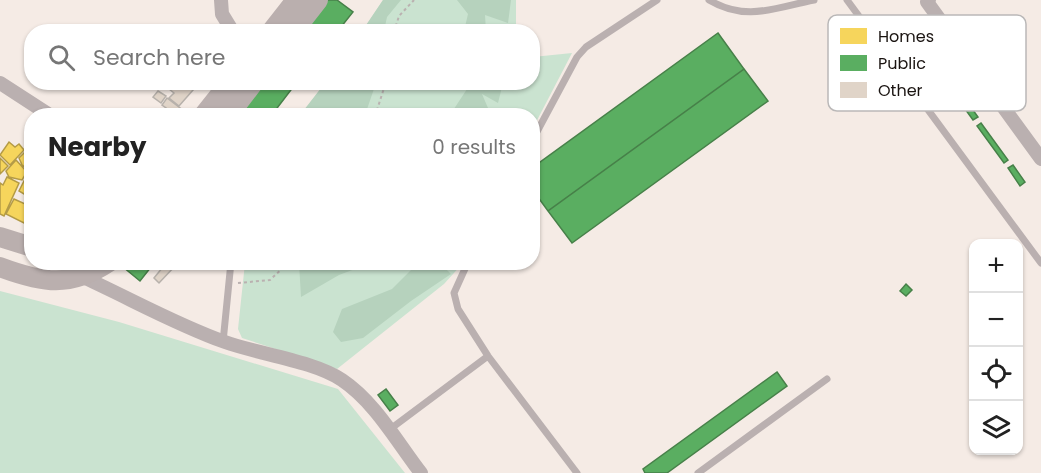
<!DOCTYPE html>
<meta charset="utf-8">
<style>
body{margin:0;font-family:Poppins,sans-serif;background:#f6f6f6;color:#222}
.controls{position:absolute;right:18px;bottom:18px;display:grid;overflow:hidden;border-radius:12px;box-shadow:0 2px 4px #0004}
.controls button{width:54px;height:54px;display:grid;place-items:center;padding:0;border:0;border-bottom:2px solid #e0e0e0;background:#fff;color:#222;font:30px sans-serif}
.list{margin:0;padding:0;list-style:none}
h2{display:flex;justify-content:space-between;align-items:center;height:78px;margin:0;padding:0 24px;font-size:26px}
h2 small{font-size:20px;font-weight:400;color:#767676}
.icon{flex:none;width:33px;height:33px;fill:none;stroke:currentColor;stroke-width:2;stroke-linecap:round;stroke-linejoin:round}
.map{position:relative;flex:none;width:1041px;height:473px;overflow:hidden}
.search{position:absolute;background:#fff;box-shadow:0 2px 4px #0004;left:24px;top:24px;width:516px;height:66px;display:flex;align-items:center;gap:15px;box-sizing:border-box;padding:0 21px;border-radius:24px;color:#767676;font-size:22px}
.panel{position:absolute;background:#fff;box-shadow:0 2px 4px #0004;left:24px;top:108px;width:516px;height:162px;border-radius:24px}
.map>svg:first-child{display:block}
.green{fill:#cae3d0}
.forest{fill:#b6d2bd}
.homes{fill:#f6d55c;stroke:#b49b46;stroke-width:1.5}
.public{fill:#5aae61;stroke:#478049;stroke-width:1.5}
.building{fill:#e0d4c8;stroke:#b7b1ab;stroke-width:1.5}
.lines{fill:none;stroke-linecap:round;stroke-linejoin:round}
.path{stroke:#bab1b0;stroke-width:2;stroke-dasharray:3 3;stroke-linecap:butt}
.lane{stroke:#bab0b0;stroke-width:7}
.street{stroke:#bab0b0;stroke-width:14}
.secondary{stroke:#baafae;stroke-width:20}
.key{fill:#fff;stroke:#bab8b8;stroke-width:1.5}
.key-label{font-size:16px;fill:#1a1411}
</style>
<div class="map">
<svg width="1041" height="473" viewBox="0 0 1041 473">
<rect width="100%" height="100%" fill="#f5ebe5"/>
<!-- green -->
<path class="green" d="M383,0H516V31L362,32Z
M572,53L533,128L532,116H300L325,83L532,82L533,57Z
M245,263H463L444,284L337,369L242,338L238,329Z
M0,291L119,322L338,389L405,473H0Z"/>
<!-- forest -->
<path class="forest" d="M383,0H401L387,17L384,31H362Z
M457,0H511L508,23L485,15L486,31H464L468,14Z
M325,83H376L365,115H300Z
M462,83H503L498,103L482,94L491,115H450L467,89Z
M299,263V262L371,263L339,275L301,297Z
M415,266L444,267L451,274L411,301L363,338L341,342L333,332L342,309L392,289Z"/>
<!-- homes -->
<path class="homes" d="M9,142L15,147L19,144L24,150L10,165L0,155Z
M24,153L31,157L23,167L19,158Z
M0,158L8,166L0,174Z
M16,160L27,172L22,180L9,177L6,171Z
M28,173L32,175L29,197L19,191Z
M7,177L19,183L4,216L0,214V183L3,185Z
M14,199L32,207L24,223L6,214Z"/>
<!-- public -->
<path class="public" d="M309,0H337L353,12L337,32H284Z
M718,33L744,69L548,211L532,189V168Z
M744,69L768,101L572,243L548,211Z
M244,82H297L271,116H217Z
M965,99L978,117L973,120L960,102Z
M981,123L1008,160L1004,163L977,126Z
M1013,165L1025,182L1020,186L1008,168Z
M117,262H155L140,281Z
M906,284L912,290L906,296L900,291Z
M777,372L787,386L667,473H645L643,469Z
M386,389L398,405L390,411L378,395Z"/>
<!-- building -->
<path class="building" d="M175,82L186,84L193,90L179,106L169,98L174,93L169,89Z
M158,91L166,96L161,103L153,97Z
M167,98L184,111L181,116H160L166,108L162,105Z
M167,262L174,267L159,283L154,278Z"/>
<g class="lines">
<!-- path -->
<path class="path" d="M394,32L399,16L414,0
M375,116L386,82
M238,283L270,280L289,262"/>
<!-- lane -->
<path class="lane" d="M709,0C746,22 774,8 814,0
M847,0L1041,263
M532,141L577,57L586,47L657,0
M468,262L454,293L458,309L488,356L577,473
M223,342L231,262
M389,430L488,356
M698,473L827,379"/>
<!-- street -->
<path class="street" d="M221,0L222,14L233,32
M929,0L927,2L1041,159
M0,83L51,116
M85,262V278C131,299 177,325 225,342C258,354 314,361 342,380C375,402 397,442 421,473"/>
<!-- secondary -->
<path class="secondary" d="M271,32L296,0
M293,32L318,0
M203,116L230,82
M228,116L254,82
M0,237L32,247
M0,267C43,283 70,288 109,262"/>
</g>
<!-- legend -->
<rect x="828" y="15" width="198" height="96" rx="9" class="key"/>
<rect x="840" y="28" width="27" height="16" fill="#f6d55c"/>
<rect x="840" y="55" width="27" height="16" fill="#5aae61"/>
<rect x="840" y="82" width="27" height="16" fill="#e0d4c8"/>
<g class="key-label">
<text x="878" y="42">Homes</text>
<text x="878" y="69">Public</text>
<text x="878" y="96">Other</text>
</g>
</svg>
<div class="controls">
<button>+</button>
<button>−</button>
<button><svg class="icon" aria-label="locate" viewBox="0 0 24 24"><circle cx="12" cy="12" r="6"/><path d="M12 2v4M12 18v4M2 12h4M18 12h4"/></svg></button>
<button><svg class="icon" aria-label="layers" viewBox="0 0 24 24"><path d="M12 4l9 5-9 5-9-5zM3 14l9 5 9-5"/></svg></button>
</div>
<div class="search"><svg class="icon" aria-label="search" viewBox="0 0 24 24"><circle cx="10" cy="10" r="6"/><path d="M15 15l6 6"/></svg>Search here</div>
<section class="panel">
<h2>Nearby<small>0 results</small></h2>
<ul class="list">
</ul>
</section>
</div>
